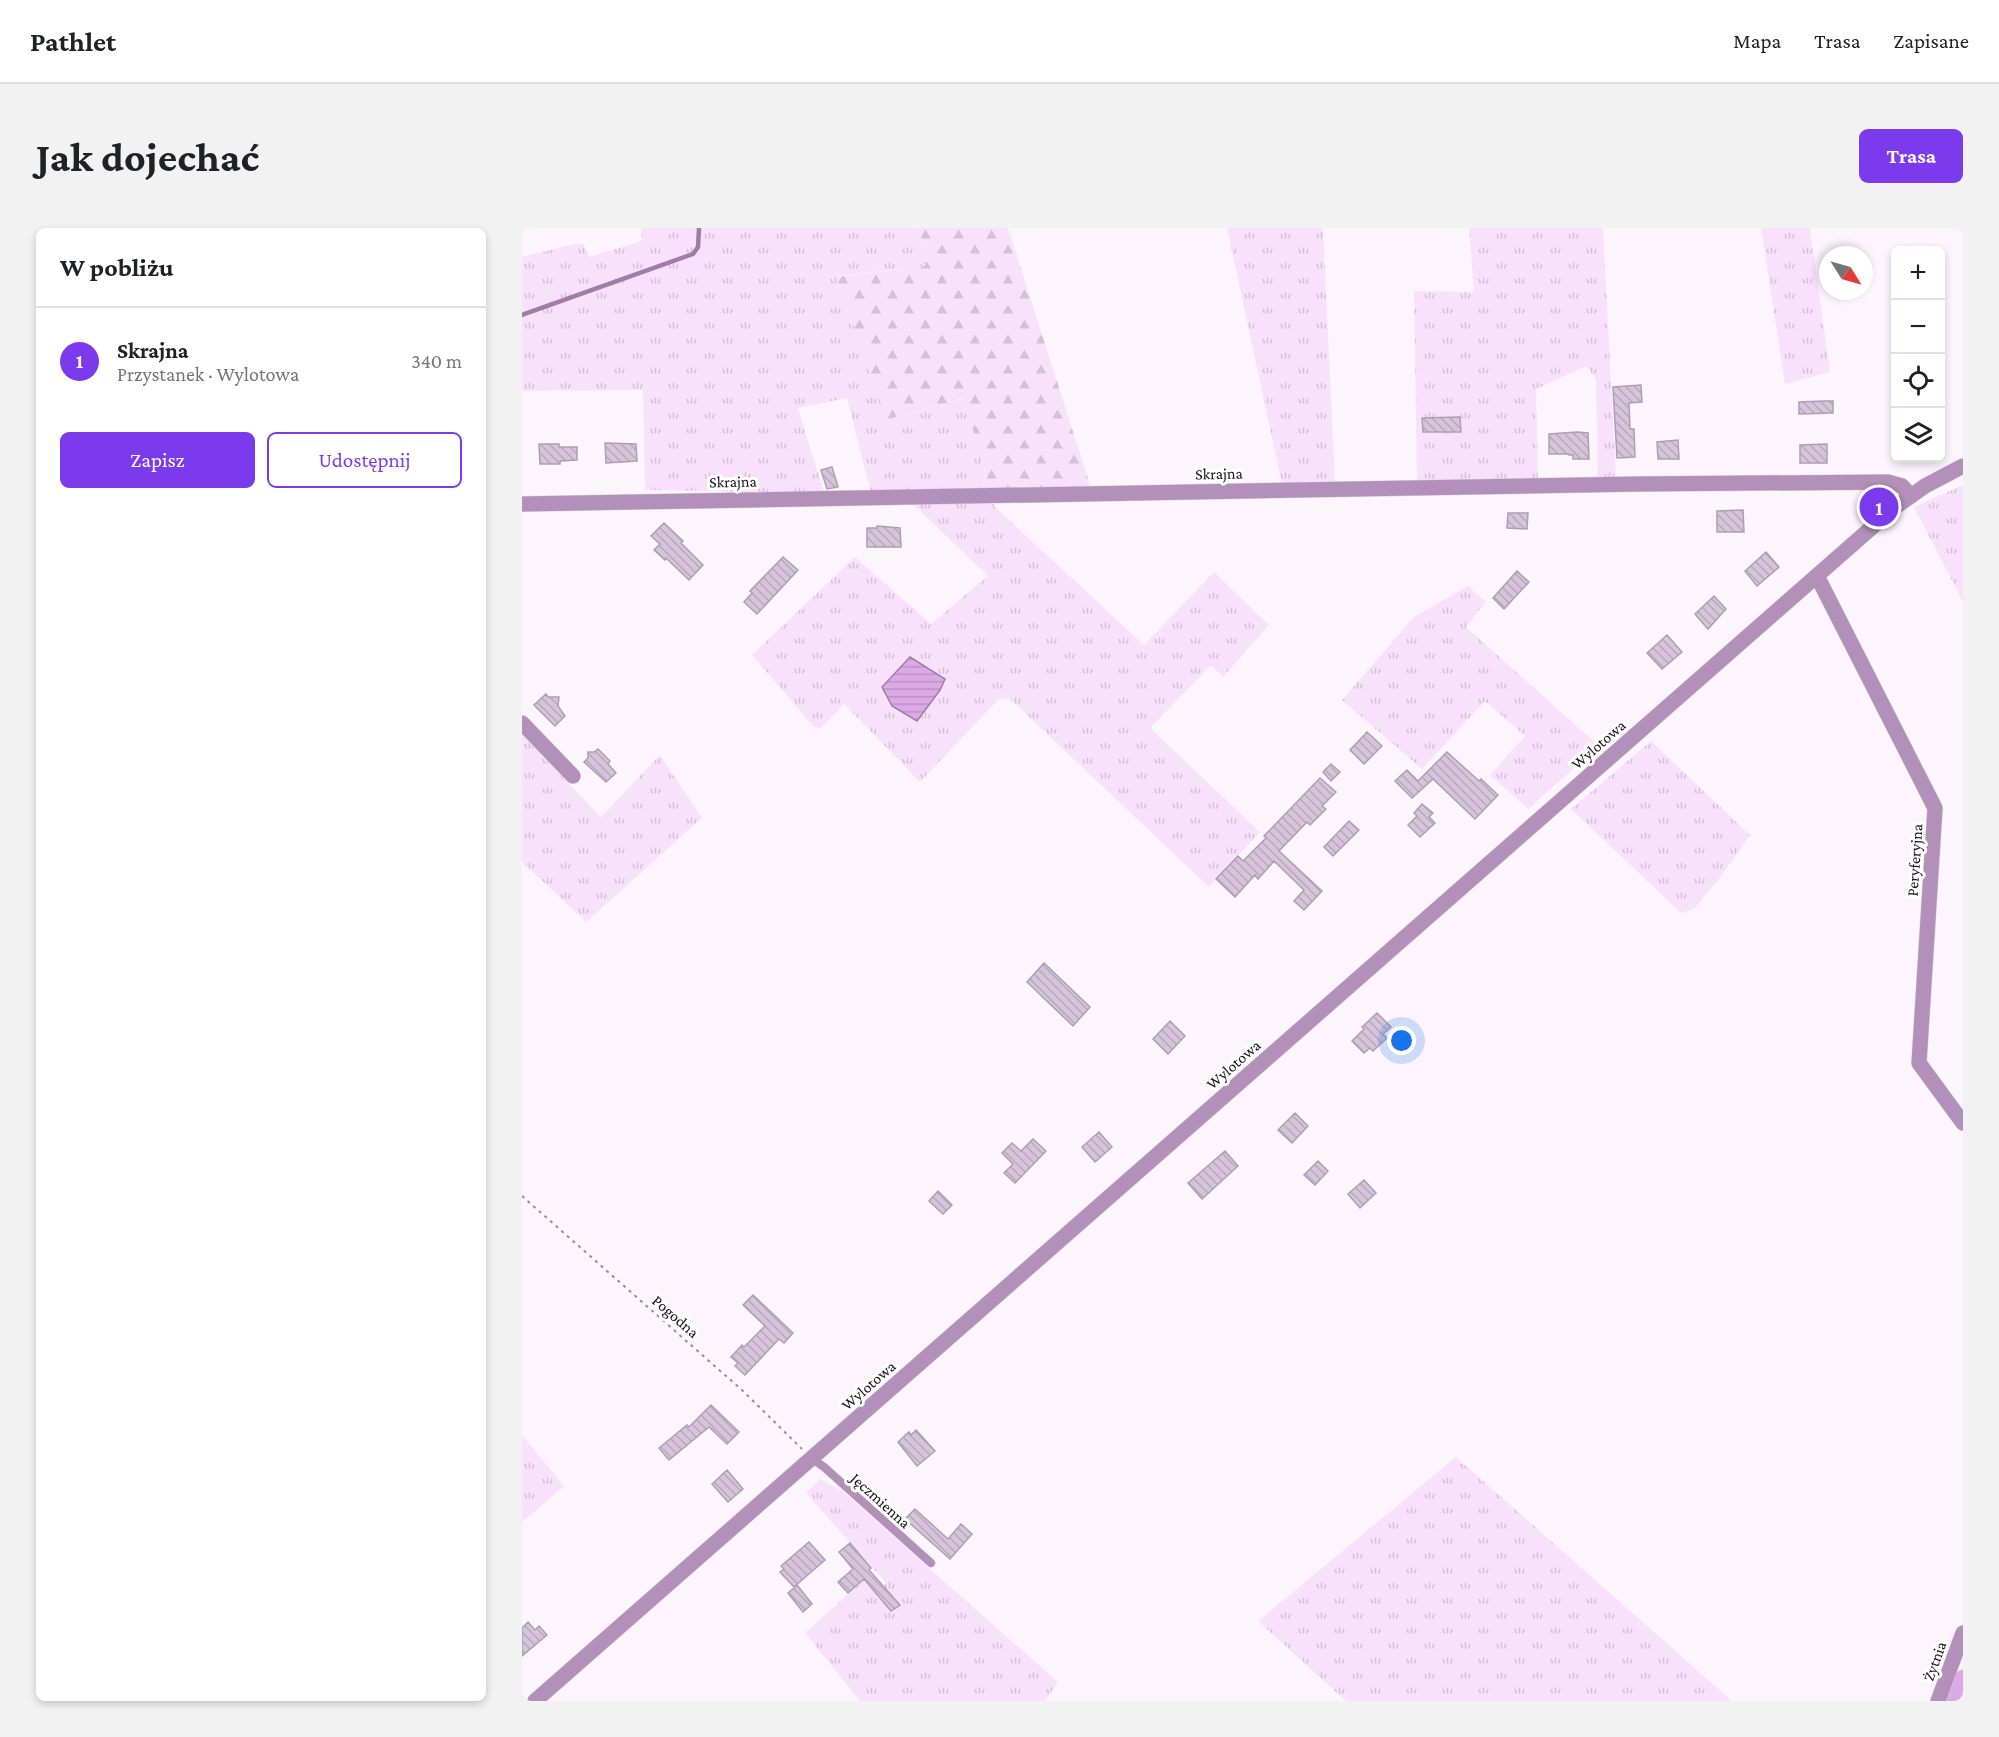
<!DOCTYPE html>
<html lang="pl">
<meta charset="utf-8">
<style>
body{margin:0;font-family:"Crimson Pro",serif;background:#f2f2f2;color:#202124}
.controls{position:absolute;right:18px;top:18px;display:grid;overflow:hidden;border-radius:9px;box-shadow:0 3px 9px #0003}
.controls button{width:54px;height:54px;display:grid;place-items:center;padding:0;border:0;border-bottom:2px solid #e0e0e0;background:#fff;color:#202124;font:30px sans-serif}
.compass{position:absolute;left:1297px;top:18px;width:54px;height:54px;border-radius:50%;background:#fff;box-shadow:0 3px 9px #0003;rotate:127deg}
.you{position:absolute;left:880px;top:813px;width:21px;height:21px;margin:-15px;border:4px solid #fff;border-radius:50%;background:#1a73e8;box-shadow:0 0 0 9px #1a73e833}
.badge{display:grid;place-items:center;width:39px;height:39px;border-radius:50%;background:#7c3aed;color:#fff;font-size:20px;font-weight:700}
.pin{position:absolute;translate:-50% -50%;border:3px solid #fff;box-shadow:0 2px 6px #0006}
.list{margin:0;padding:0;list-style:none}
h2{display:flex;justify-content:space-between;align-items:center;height:78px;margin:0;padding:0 24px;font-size:26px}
h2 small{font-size:20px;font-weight:400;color:#757577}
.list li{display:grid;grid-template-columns:39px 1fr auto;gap:18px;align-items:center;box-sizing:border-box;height:108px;padding:0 24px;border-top:2px solid #e0e0e0}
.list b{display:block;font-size:22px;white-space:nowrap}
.list p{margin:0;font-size:20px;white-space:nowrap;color:#757577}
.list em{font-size:20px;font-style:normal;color:#757577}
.actions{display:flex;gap:12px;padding:18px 24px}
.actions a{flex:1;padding:14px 0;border:2px solid #7c3aed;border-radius:9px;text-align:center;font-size:21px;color:#7c3aed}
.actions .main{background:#7c3aed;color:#fff}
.icon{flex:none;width:33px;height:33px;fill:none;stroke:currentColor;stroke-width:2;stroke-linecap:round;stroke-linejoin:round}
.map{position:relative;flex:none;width:1441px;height:1473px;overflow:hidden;border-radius:9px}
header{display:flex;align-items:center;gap:36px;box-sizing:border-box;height:84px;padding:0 30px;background:#fff;border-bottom:2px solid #e0e0e0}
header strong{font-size:28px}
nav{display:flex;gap:33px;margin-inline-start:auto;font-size:21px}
.intro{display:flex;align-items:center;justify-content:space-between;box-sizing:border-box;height:144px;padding:0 36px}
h1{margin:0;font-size:42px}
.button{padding:15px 27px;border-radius:9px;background:#7c3aed;color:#fff;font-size:21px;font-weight:700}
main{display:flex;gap:36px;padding:0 36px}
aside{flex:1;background:#fff;border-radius:9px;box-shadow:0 3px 9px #0003}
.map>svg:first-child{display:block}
.grass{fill:url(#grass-tufts);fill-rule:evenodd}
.forest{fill:url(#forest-firs)}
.water{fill:url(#water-rules);stroke:#a07ca7;stroke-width:1.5}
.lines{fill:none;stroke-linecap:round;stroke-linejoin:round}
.stream{stroke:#a07ca7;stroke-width:4.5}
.canal{stroke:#dbaae5;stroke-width:15}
.building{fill:url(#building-back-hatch);stroke:#af9eb2;stroke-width:1.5}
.service-casing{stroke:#d7d0d8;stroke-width:9}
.minor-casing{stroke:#d7d0d8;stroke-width:16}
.tertiary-casing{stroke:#d7d0d8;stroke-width:16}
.path{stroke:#948d95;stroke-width:2;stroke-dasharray:3 4.5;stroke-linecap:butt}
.service{stroke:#b290b9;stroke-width:8}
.minor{stroke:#b290b9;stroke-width:15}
.tertiary{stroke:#b290b9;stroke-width:15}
.labels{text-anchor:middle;stroke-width:6;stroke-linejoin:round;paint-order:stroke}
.street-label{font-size:16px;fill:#161017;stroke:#fff}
</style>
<header>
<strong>Pathlet</strong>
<nav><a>Mapa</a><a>Trasa</a><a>Zapisane</a></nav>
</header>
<div class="intro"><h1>Jak dojechać</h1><a class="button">Trasa</a></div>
<main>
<aside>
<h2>W pobliżu<small></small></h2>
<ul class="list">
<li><span class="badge">1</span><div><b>Skrajna</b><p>Przystanek · Wylotowa</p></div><em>340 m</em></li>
</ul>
<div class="actions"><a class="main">Zapisz</a><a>Udostępnij</a></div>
</aside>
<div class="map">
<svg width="1441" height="1473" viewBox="0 0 1441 1473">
<defs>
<pattern id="grass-tufts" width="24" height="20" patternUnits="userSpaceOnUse" patternTransform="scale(1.5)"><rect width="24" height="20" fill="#f9e1fd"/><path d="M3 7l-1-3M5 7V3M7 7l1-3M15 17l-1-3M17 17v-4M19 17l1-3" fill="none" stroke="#d5c0d8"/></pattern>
<pattern id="forest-firs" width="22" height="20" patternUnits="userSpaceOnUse" patternTransform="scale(1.5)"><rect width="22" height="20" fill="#f9e1fd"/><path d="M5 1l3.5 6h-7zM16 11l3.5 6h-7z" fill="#d5c0d8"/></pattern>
<pattern id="water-rules" width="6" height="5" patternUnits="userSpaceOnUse" patternTransform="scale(1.5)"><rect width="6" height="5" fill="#dbaae5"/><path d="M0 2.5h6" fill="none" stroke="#bb91c4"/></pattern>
<pattern id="building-back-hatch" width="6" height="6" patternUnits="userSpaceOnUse" patternTransform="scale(1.5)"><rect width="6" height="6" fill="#d6c5da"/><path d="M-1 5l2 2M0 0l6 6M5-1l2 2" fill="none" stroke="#b7a8ba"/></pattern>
</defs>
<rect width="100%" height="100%" fill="#fcf5fd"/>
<!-- grass -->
<path class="grass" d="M119,0H396L406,31L403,38L315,48L363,192L443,170L472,278L622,417L692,344L747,397L701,449L689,437L628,500L738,604L687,659L487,470L476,472L398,554L322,476L299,500L292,499L230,427L333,329L409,396L466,348L390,275L349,265L325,170L276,180L302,265L123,262L121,162L0,163V29L52,16H61L67,29L120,13ZM389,429L411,442L421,459L389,491L362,468L366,451Z
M705,0H801L813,254L760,256Z
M947,0H1081L1094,250L1076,251L1074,151L1064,138L1014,161L1016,254H895L892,63L952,64Z
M1239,0H1288L1308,144L1263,156Z
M1441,257V374L1392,279Z
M946,358L964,374L944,399L1077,518L1006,581L968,547L1003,508L963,473L900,541L820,472L892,389Z
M0,507L79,589L138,527L180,590L64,694L0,634Z
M1129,513L1228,607L1200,647L1172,681L1159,685L1049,581Z
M0,1207L42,1258L0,1294Z
M934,1229L1210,1473H824L736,1393Z
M298,1251L320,1263L536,1454L523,1473H338L283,1405L341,1353L355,1363L364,1355L284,1265Z"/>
<!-- forest -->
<path class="forest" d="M396,0H486L569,260L468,262L442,170L363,192L315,49L403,38L406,31Z"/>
<!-- water -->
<path class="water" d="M388,429L423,451L418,462L395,493L370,478L360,459Z"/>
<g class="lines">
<!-- stream -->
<path class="stream" d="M0,87L171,26L176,19L177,0"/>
<!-- canal -->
<path class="canal" d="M1432,1473L1441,1449"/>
</g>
<!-- building -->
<path class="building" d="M1119,157L1120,174L1107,175L1108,201H1112L1113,229L1095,230L1091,159Z
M1302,173H1311V185L1277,186V174Z
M938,189L939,204H901L900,190Z
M1055,204L1066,205L1067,231H1051V227H1047V226H1027V206Z
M1156,212L1157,231H1136L1135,214Z
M83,215L114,216L115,233L84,235Z
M17,216H37V219H55V232L38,233V236H18Z
M1305,216V235H1278V217Z
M310,239L316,259L305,261L299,242Z
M1221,282L1222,304H1195V283Z
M986,285H1006L1005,301L985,300Z
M142,295L161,313L159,315L181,337L167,352L144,330L143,332L132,322L138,316L129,308Z
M355,298L378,300L379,319H345V300H355Z
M1244,324L1257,339L1235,358L1223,343Z
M261,329L276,342L235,386L222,374L230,365L228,363Z
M995,343L1007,354L982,381L971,370Z
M1192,368L1204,381L1186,401L1173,386Z
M1145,407L1160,424L1140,441L1125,425Z
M24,466L26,469H37L36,478L43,488L33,498L12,477Z
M845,504L860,518L842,536L828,522Z
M76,521L88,533L86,536L94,545L84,554L62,534L66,530V524H72Z
M925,524L957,553L959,551L976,567L953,591L911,551L890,570L873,553L885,542L896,553Z
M809,536L818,544L809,553L801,544Z
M798,550L814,564L800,578L804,581L788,597L785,594L757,623L800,663L782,682L772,673L782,662L752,633L736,651L733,647L713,669L694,651L716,628L721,633L744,610L742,608Z
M900,576L911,585L907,589L913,595L898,609L886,597L895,588L892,585Z
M827,593L837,602L811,628L802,619Z
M522,735L568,779L551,798L505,754Z
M855,785L869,799L861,806L865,810L851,823L848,820L842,825L830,813L842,801L840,799Z
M648,793L663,808L646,826L631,811Z
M773,885L786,898L770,915L756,902Z
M577,904L590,919L573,934L560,919Z
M511,911L524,923L493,955L482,945L491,936L480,925L490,915L499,923Z
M703,923L716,938L680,971L666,955Z
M796,933L806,943L793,957L782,947Z
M842,952L854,965L838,980L826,966Z
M416,963L430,977L421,986L407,973Z
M231,1067L271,1105L262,1115L257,1111L223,1147L213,1138L216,1135L209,1129L220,1117L222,1119L243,1098L221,1077Z
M189,1177L217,1204L205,1216L187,1199L147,1232L137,1220L165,1197L167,1199Z
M394,1202L413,1223L395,1238L376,1214L387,1204L389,1207Z
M205,1242L221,1261L206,1274L190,1256Z
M393,1281L426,1311L439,1296L450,1306L428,1331L383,1291Z
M287,1314L303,1332L272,1359L258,1344L262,1341L259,1338Z
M328,1315L349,1340L347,1342L378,1377L369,1383L342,1351L326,1365L316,1354L331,1341L317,1324Z
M275,1357L290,1376L281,1384L266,1365Z
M6,1394L13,1402L17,1398L25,1407L0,1428V1400Z"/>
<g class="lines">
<defs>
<path id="service" d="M289,1230L302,1239L409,1335"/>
<path id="minor" d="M0,276L1117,256L1366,254L1380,258L1389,268
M1295,348L1413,580L1397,835L1441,895
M0,495L51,548
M1416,1473L1441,1405"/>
<path id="tertiary" d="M13,1473L1372,280L1403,258L1441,238"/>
</defs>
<!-- service casing -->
<use href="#service" class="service-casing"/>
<!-- minor casing -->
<use href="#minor" class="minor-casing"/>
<!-- tertiary casing -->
<use href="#tertiary" class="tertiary-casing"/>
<!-- path -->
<path class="path" d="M0,968L221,1163L280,1221"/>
<!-- service -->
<use href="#service" class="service"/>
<!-- minor -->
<use href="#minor" class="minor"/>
<!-- tertiary -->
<use href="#tertiary" class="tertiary"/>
</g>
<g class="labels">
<!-- street labels -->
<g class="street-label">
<text transform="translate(697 245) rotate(-1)" y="6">Skrajna</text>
<text transform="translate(211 253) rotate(-1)" y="6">Skrajna</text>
<text transform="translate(1076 516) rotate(-41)" y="6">Wylotowa</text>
<text transform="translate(1392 632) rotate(-86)" y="6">Peryferyjna</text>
<text transform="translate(711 836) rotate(-41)" y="6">Wylotowa</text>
<text transform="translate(154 1088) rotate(41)" y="6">Pogodna</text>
<text transform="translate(346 1157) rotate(-41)" y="6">Wylotowa</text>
<text transform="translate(359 1272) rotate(42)" y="6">Jęczmienna</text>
<text transform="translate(1412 1433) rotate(-70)" y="6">Żytnia</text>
</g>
</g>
</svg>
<div class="controls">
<button>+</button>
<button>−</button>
<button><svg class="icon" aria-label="locate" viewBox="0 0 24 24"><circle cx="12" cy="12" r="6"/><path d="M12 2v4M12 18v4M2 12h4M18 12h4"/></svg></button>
<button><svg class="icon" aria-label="layers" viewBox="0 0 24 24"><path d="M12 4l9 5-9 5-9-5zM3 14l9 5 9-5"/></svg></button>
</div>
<svg class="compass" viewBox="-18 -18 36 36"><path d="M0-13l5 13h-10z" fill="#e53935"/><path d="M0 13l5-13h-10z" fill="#757577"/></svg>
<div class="you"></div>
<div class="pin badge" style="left:1357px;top:279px">1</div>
</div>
</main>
